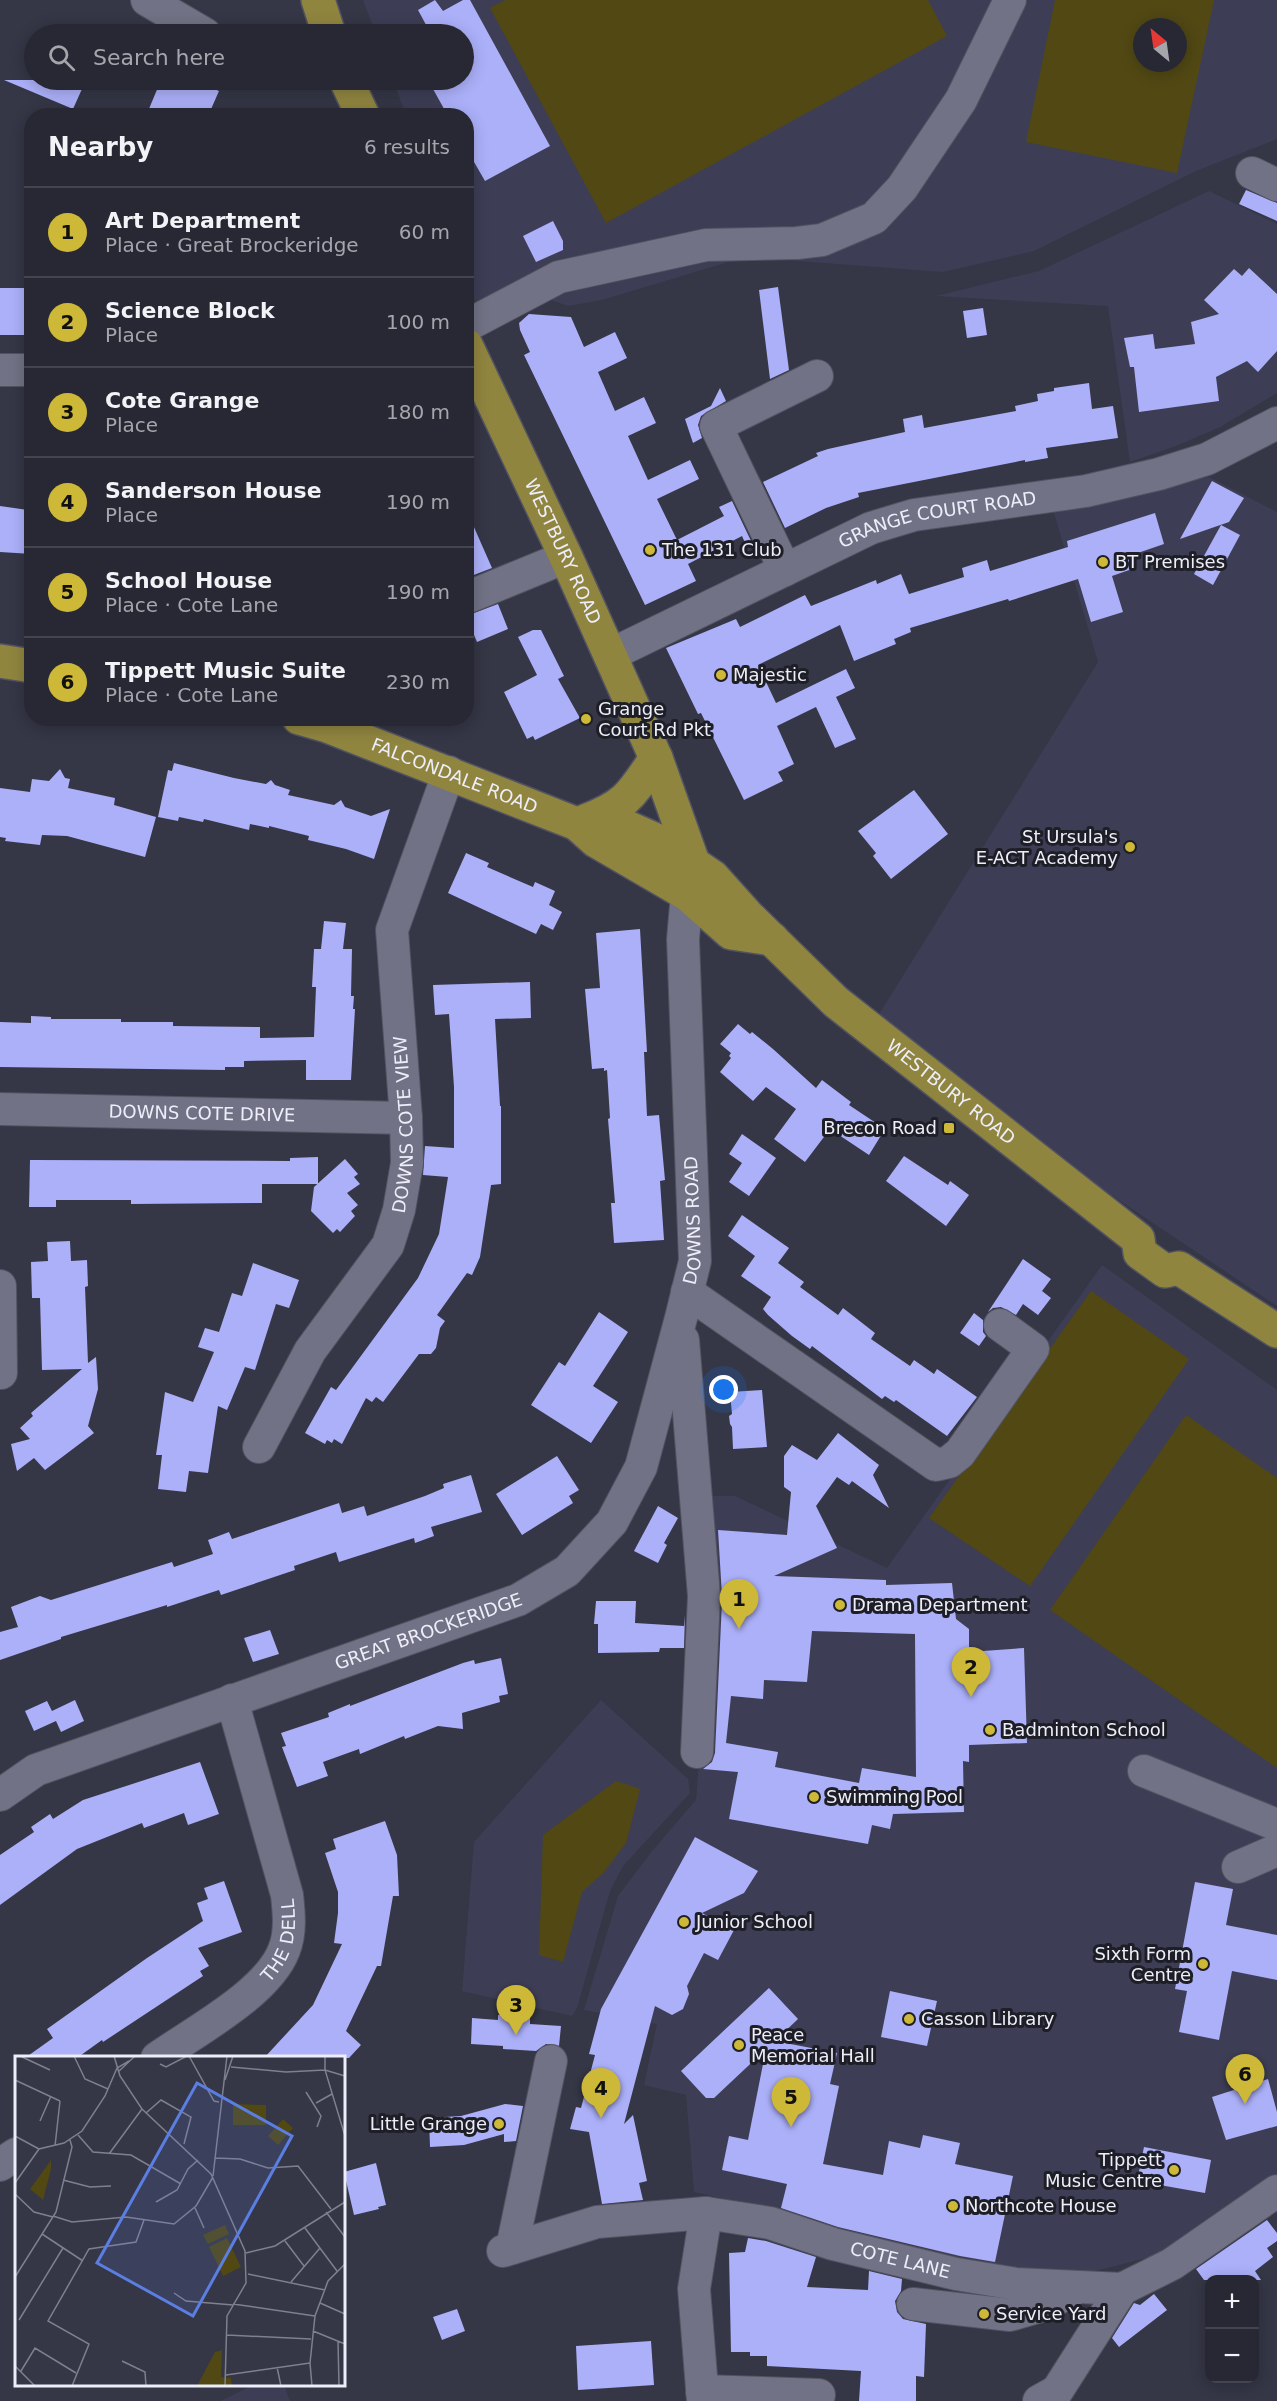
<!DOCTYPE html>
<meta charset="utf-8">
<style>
body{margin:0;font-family:"DejaVu Sans",sans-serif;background:#343440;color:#f1f3f6}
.controls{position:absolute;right:18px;bottom:18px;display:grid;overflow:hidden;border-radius:12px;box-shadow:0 3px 15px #0003}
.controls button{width:54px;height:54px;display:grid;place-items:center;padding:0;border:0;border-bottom:2px solid #44444f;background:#282834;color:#f1f3f6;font:30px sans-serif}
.compass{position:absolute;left:1133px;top:18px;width:54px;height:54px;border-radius:50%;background:#282834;box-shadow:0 3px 15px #0003;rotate:331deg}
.you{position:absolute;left:724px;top:1390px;width:21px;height:21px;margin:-15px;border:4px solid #fff;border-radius:50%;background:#1a73e8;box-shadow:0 0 0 9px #1a73e833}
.badge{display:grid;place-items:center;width:39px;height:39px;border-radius:50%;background:#ceb837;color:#111;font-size:20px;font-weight:700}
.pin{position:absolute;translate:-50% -50px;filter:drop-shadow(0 2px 3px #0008)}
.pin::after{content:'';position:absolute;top:32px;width:21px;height:18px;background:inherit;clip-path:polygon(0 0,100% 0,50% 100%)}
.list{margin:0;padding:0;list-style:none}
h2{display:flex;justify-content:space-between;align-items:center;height:78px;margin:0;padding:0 24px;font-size:26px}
h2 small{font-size:20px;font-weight:400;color:#a5a6ac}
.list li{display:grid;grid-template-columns:39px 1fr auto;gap:18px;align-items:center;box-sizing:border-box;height:90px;padding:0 24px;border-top:2px solid #44444f}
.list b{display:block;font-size:22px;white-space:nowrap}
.list p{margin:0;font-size:20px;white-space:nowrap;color:#a5a6ac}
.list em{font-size:20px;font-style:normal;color:#a5a6ac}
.icon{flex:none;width:33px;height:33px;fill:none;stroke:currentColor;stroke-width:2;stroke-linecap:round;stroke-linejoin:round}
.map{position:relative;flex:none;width:1277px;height:2401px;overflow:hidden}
.search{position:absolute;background:#282834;box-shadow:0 3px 15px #0003;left:24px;top:24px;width:450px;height:66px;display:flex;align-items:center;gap:15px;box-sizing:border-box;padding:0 21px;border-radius:33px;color:#a5a6ac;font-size:22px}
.panel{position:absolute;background:#282834;box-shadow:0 3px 15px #0003;left:24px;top:108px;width:450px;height:618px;border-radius:24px}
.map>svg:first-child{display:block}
.built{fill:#3d3e55;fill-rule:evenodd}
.green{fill:#514814;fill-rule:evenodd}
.building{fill:#acb0f9;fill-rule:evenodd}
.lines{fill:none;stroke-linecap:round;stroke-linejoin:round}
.minor-casing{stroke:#525361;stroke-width:34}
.major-casing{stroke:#525361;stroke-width:36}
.minor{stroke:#717285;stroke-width:32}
.major{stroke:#90853f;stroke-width:33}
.poi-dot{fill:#ceb837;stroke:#1d1e26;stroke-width:2}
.labels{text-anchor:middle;stroke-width:6;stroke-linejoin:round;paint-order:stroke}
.street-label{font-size:18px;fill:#edeef9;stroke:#1d1e26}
.poi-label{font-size:18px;fill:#edeef9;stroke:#1d1e26;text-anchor:start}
.inset-road{fill:none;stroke:#7f808e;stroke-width:1.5}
.view{fill:#5b7ee2;fill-opacity:0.15;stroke:#5b7ee2;stroke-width:3}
.inset-edge{fill:none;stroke:#edeef9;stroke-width:3}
</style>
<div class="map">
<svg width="1277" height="2401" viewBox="0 0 1277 2401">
<rect width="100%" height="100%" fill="#353646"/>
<!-- built -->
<path class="built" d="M363,0H1277V139L1196,171L1034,251L943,272L745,257L602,300L568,306L523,290L479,312L467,278L466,116L406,115L393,80H464V34H376ZM1142,27H1178V63H1142Z
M1209,191L1277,224V393L1220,427L1176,446L1130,462L1108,306L936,296L1039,271Z
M1209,477L1277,512V1306L868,1032L1098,662L1054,513L1137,492Z
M1102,1265L1277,1390V2180L1161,2254L1088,2273L1000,2274L821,2231L824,2217L810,2214L809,2218L694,2192L686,2095L644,2085L657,2024L584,2010L618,1896L652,1851L696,1800L706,1673L707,1496H735L887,1568Z
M601,1700L688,1779L690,1793L623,1866L610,1891L577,2008L572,2016L462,1991L474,1842Z
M255,2384L284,2385L290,2401H221Z"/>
<!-- green -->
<path class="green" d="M505,0H928L947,36L606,223L490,8Z
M1055,0H1214L1177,173L1026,142ZM1142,27H1178V63H1142Z
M1091,1291L1189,1359L1030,1586L929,1518Z
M1186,1415L1277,1478V1768L1050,1610Z
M616,1781L640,1789L626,1843L604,1872L582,1892L563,1962L539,1955L543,1835Z"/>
<!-- building -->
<path class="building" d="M435,0L443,11L463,0H470L550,146L485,181L466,148V116H448L428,80H464V34H431L418,10Z
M4,80H86L73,109Z
M161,80H192L219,91L208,116H146Z
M1246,190L1277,203V221L1239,204Z
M553,221L563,241V250L536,262L523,236Z
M1249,268L1277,294V351L1258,372L1247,361L1216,377L1219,401L1139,412L1134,367H1130L1124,338L1153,334L1155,349L1195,344L1191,322L1219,314L1204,300L1234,269L1242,276Z
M778,287L789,370L770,379L759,290Z
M0,288H26V295H32V335H0Z
M983,308L987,335L967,338L963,311Z
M529,314L571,317L584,347L615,332L627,358L598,372L615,411L644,397L656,423L628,436L648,480L690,460L699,479L657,499L677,540L724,516L719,507L732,501L752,543L746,545L742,536L688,564L696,581L645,605L524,355L530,352L520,330L519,323Z
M1089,383L1092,409L1113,406L1118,438L1046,448L1048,458L1025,462V460L858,493L859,497L826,508L785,528L763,482L818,456L816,453L828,449L905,432L903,419L922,415L924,428L1016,411L1015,406L1038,401L1037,394L1054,391V388Z
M720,388L726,401L701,416L698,425L702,438L693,443L685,419L711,406Z
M1212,481L1244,498L1229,522L1180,539Z
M0,506L28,510L25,529L32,530V554L0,552Z
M466,509L492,568L466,578Z
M1155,513L1164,544L1132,555L1135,568L1112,576L1123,612L1091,622L1078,579L1009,601L1008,599L910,628L911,632L894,639L896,644L854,661L840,625L758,665L776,703L846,669L855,688L836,697L856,739L835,748L816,707L777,726L794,764L778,772L783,781L744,800L701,713L698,714L666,648L736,619L740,627L805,595L811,606L876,580L877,584L901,574L909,594L964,577L962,568L987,560L990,571L1068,547L1067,541Z
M1221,525L1240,535L1213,585L1194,574Z
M498,604L508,629L477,642L466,616Z
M533,630H541L564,676L558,679L580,718L535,740L533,736L527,739L504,692L537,675L518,637Z
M174,763L234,778L266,784L271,780L275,785L290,790L288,795L334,805L341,800L345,807L371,816L390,809L374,859L346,849L308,840L309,836L269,826V828L250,824L249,830L204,819L203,822L179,817L178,821L158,817L168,770L172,771Z
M60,769L65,778L70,779L68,788L115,798L114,805L156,817L145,857L67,836L42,835L40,845L5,841L6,838L0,837V788L30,792L32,779L49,781Z
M914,790L948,834L891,879L873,856L876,853L858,831Z
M466,853L489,863L487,867L533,887L535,882L555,891L549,905L562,912L553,930L541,924L536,934L448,893Z
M324,921L346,923L343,949H352L351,996H354L353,1009H355L351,1080H306V1060L244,1061V1067H225V1070L0,1067V1022L31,1023V1016L51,1017V1019H121V1022H173V1026L260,1027V1038L314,1037L316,987H312L314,949H321Z
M640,929L647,1052H644L647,1116L659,1115L665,1180L660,1181L664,1240L614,1243L611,1203H615L608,1119L610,1118L607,1070L604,1071V1068L592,1069L585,989L600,988L596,933Z
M530,982L531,1018L495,1019L500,1106H501V1184L491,1185L480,1257L472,1275L467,1273L437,1315L445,1321L440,1328L436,1348L431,1354H419L383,1402L376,1397L372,1402L366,1398L342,1444L334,1439L332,1443L327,1440L325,1444L305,1433L331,1387L336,1390L418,1278L439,1234L448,1177L423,1175L425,1146L454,1148V1087L449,1014L435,1015L433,985Z
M738,1024L750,1034L752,1032L773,1049L816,1088L822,1080L851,1102L849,1105L885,1129L869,1155L830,1129L805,1162L774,1139L796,1109L766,1087L753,1101L720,1072L731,1058L729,1056L731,1053L720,1044Z
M742,1134L776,1158L749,1196L729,1182L742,1163L729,1154Z
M904,1156L948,1185L950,1181L969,1195L946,1226L886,1181Z
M318,1157V1184H262V1203L131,1204V1200H56V1207H29L30,1160L290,1161V1158Z
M345,1159L358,1174L354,1177L360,1184L347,1193L358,1205L351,1211L355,1216L340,1232L337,1229L333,1233L311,1211L314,1187Z
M742,1215L789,1248L778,1263L804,1282L800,1287L838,1315L843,1308L875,1333L871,1339L910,1366L914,1360L934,1374L937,1369L977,1397L947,1436L896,1400L894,1402L885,1396L882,1399L812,1346L810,1349L792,1336L768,1315L763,1309L771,1297L741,1276L755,1256L728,1236Z
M70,1241L71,1261L87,1260L88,1286L85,1287L88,1363L96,1357L98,1389L88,1426L94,1433L45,1470L34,1458L17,1471L11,1444L30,1439L20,1428L33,1416L31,1413L82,1369L42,1370L40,1298H32L31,1262L48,1261L47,1242Z
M1023,1259L1051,1279L1042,1291L1051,1298L1038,1315L1023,1304L1016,1315L1001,1307L993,1308L988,1312Z
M253,1263L299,1280L289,1308L276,1304L255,1370L245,1367L227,1410L218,1406L208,1473L189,1471L186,1492L158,1489L162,1455H156L165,1392L193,1402L214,1352L198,1347L205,1328L219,1332L232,1293L242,1296Z
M599,1312L628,1332L593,1386L618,1402L591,1443L531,1405L559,1362L565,1366Z
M974,1313L983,1320V1332L986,1336L979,1346L960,1333Z
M762,1390L767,1447L733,1449L732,1427L730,1424L729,1416L732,1414L730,1392Z
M838,1433L879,1465L873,1475L889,1508L852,1481L849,1485L837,1477L816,1506L837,1548L774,1576L886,1580V1585L952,1583L956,1619L969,1629V1652L1024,1648L1027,1743L969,1745V1762L963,1761L964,1812L893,1814L890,1829L872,1825L868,1844L729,1819L738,1772L703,1769L712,1762L715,1753L722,1601H731L722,1596L718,1530L787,1535L791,1492L784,1487V1456L792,1445L817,1460ZM812,1631L915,1634L916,1777L862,1768L859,1783L775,1767L778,1752L726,1743L731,1696L763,1699L764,1680L807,1682Z
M557,1456L579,1490L569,1496L573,1503L522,1535L496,1494Z
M471,1475L482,1512L431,1527L434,1536L415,1543L414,1538L339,1562L336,1552L294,1566L295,1570L221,1595L219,1590L167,1607V1605L61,1637V1639L0,1660V1632L18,1627L11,1607L40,1596L51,1600L172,1562L174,1567L213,1554L208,1540L229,1532L232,1539L339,1503L342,1513L364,1506L367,1516L425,1496L444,1488L443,1484Z
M658,1506L678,1518L664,1543L667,1545L658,1563L634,1551Z
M596,1601H636L635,1623L684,1626L685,1615L684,1648H660L659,1652L598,1653V1624H594Z
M270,1630L279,1654L253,1662L244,1638Z
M501,1658L508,1694L499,1696L500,1702L462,1713L463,1729L438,1726L405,1739L404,1736L360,1754L359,1749L323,1762L328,1776L297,1787L282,1747L286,1746L281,1733L329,1717L328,1713L350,1704V1706L463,1663L474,1660L475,1664Z
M75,1700L84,1721L61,1732L56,1721L34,1731L25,1711L47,1701L52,1711Z
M200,1762L219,1814L188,1825L184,1813L144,1828L142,1823L77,1849L0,1905V1855L34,1832L31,1827L50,1814L53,1819L83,1800Z
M385,1821L397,1855L399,1896H393L381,1966H377L346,2031L361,2045L349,2058H264L313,2005L342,1944L334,1943L338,1913V1892L325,1853L336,1849L333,1839Z
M695,1837L758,1871L744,1893L702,1913L734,1930L718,1960L704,1953L687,1986L689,1994L683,2009L672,2015L655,2006L624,2124L633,2115L647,2181L639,2183L643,2200L602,2204L589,2132L570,2129L576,2107L581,2108L595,2055L589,2054L601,2009Z
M224,1881L242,1932L198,1948L209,1966L200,1971L203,1976L103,2042L102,2040L77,2058H25L53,2038L47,2029L147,1958L203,1921L197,1903L208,1899L204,1888Z
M1195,1882L1233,1889L1226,1925L1277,1935V1980L1232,1971L1219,2040L1179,2032L1187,1991L1175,1989Z
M769,1988L798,2019L775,2041L837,2053L830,2084L839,2086L823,2164L883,2175L889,2141L920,2148L923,2135L960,2143L955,2164L1013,2176L995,2262L960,2256L838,2227L781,2208L787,2184L722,2170L729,2136L748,2140L766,2049L714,2098H706L681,2071Z
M890,1991L937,2001L927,2046L881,2037Z
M505,2008L530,2009V2024L561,2026L559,2046L546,2044L536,2051L503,2049V2046L471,2044L472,2018L498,2020V2015H505Z
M1268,2079L1277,2112V2126L1226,2140L1212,2097Z
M505,2104L523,2106L516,2141L504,2142V2134L464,2145L430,2147L429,2118L461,2116Z
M1144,2147L1211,2160L1205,2193L1137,2181Z
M376,2163L386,2205L378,2207L379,2209L354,2215L344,2172Z
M1267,2220L1277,2233V2241L1267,2248L1273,2257L1255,2271L1261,2280H1204L1196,2269Z
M748,2238L766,2241L816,2257L807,2287L868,2290L869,2271L902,2279L901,2291L895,2301L897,2312L903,2319L926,2324L924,2377L916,2376V2401H859L861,2371L767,2366V2356H750V2352H731L729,2253L745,2252Z
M1154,2294L1167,2310L1119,2347L1112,2338L1134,2303L1140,2305Z
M457,2309L465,2331L442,2340L433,2317Z
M651,2341L654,2385L578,2390L576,2346Z"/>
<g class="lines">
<defs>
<g id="minor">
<path d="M147,0L205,34"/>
<path d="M1252,173L1277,185"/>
<path d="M466,326L559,277L706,245L797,243L822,240L874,218L902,188L961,100L1010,0"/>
<path d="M0,370H32"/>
<path d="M785,570L716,426L817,376"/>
<path d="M466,598L566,557"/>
<path id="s1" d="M610,655L871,528L914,515L1086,491L1159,474L1207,459L1277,423"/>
<path id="s2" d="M0,1109L406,1118"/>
<path d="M0,1286L1,1373"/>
<path d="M687,1292L936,1465L949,1462L960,1453L1033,1349L1000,1325"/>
<path d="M683,1340L704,1596L697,1752"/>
<path id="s3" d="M259,1447L310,1351L388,1245L399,1210L407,1163L406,1118L392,930L449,772"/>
<path d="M1144,1771L1277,1825"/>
<path id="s4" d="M0,1795L36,1770L518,1600L567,1571L612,1522L641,1467L681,1318L695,1261L683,939L687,894L693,872"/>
<path d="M1238,1867L1277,1850"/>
<path id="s5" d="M157,2058C194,2032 268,1993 284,1950C291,1933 289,1913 287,1895L232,1700"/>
<path d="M0,2165L16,2154"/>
<path d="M512,2248L551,2061"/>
<path id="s6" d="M503,2251L597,2222L706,2213L770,2223L833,2244L956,2274L1016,2284L1122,2289L1172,2264L1277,2191"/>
<path d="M913,2304L1010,2315L1048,2304L1076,2288"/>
<path d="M702,2391L819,2395"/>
<path d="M703,2401L694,2289L706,2213"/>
<path d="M1039,2401L1057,2391L1122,2289"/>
</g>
<g id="major">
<path d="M318,0L329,34"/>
<path d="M346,80L363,116"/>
<path id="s7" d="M466,345L566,557L656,758L694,865"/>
<path d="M0,661L32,666"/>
<path id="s8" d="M299,718L327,726L577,824L596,841L687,894L731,933L772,939"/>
<path d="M585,821C627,805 631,795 656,758"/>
<path id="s9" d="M577,824L618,823L663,843L713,877L748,916L836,1002L1138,1239L1140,1253L1165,1271L1179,1268L1277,1331"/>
</g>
</defs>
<!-- minor casing -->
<use href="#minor" class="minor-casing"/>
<!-- major casing -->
<use href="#major" class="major-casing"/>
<!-- minor -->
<use href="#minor" class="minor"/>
<!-- major -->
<use href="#major" class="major"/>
</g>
<!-- markers -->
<g class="poi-dot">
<circle cx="650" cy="550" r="6"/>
<circle cx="1103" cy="562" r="6"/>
<circle cx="721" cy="675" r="6"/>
<circle cx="586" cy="719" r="6"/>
<circle cx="1130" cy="847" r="6"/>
<rect x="943" y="1122" width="12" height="12" rx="3"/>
<circle cx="840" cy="1605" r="6"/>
<circle cx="990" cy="1730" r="6"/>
<circle cx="814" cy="1797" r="6"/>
<circle cx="684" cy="1922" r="6"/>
<circle cx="1203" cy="1964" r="6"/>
<circle cx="909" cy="2019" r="6"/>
<circle cx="739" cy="2045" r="6"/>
<circle cx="499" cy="2124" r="6"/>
<circle cx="1174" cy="2170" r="6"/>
<circle cx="953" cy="2206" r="6"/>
<circle cx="984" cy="2314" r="6"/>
</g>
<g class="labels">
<!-- street labels -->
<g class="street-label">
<text dy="6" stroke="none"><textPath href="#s1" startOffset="357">GRANGE COURT ROAD</textPath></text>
<text dy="6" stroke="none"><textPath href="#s7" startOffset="228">WESTBURY ROAD</textPath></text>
<text dy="6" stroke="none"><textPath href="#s8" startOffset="166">FALCONDALE ROAD</textPath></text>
<text dy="6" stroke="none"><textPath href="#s9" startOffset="472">WESTBURY ROAD</textPath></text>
<text dy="6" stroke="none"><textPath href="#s2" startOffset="202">DOWNS COTE DRIVE</textPath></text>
<text dy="6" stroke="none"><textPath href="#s3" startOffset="363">DOWNS COTE VIEW</textPath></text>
<text dy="6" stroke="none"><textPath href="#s4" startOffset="994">DOWNS ROAD</textPath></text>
<text dy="6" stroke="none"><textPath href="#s4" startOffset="460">GREAT BROCKERIDGE</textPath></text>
<text dy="6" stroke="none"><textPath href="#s5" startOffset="177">THE DELL</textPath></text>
<text dy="6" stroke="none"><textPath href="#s6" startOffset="408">COTE LANE</textPath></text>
</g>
<!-- poi labels -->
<g class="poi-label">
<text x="662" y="556">The 131 Club</text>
<text x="1115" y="568">BT Premises</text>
<text x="733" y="681">Majestic</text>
<text x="598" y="715">Grange<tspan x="598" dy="21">Court Rd Pkt</tspan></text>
<text x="1118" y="843" text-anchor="end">St Ursula's<tspan x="1118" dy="21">E-ACT Academy</tspan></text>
<text x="937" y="1134" text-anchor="end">Brecon Road</text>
<text x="852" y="1611">Drama Department</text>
<text x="1002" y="1736">Badminton School</text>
<text x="826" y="1803">Swimming Pool</text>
<text x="696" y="1928">Junior School</text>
<text x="1191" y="1960" text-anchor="end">Sixth Form<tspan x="1191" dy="21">Centre</tspan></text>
<text x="921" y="2025">Casson Library</text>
<text x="751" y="2041">Peace<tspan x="751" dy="21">Memorial Hall</tspan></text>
<text x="487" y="2130" text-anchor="end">Little Grange</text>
<text x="1162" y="2166" text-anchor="end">Tippett<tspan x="1162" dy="21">Music Centre</tspan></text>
<text x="965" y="2212">Northcote House</text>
<text x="996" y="2320">Service Yard</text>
</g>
</g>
<!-- overview -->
<g transform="translate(15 2056)">
<rect width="330" height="330" fill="#353646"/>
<path d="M218,48L251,49V69H218ZM268,63L278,72L263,89L253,80ZM36,104V113L28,144L15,133ZM210,169L214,178L193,188L188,179ZM212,182L226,211L208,220L194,191ZM207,294L206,321L216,322L217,330H182L200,296Z" fill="#514814"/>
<path class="inset-road" d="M5,0L35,14M59,0L70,23L93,33M99,0L105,20L127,53L196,118L230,195L231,227L212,260L210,330M174,0L199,45L204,46M310,0V14L330,80M145,8L151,11L172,0M216,11L271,16L310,14L330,20M103,16L120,0M0,24L45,45M210,24L218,0M291,36L306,60L302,71M301,47L317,38M131,57L146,44L176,61L169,88M25,65L36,40M63,79L78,96L116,99L166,128M0,80L24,93M40,90L45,45M94,98L127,53M200,102L225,103L253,112L283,110L316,153M198,120L212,0M48,124L75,131L96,130M0,127L24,93L49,87L67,75L90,40L102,12L114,5M125,130L136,110M0,138L19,156L38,161M141,146L162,134L173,113L183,104M180,152L189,172M311,156L330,181M38,160L57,166L111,161L159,168L181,150L198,121M290,172L322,215M27,178L68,205M270,185L289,210M231,197L260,190L330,146M233,218L310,234M0,221L41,156L57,91L55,84M276,226L305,192M159,237L171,245L218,249M305,247L330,258M218,248L300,260M4,264L48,192M298,275L330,288M212,279L296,283M323,285L324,330M107,305L130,316L131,330M295,307L297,330M295,307L300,260L313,225L330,208M0,310L20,330M262,311L266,330M6,315L20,292L61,317M211,319L295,307M57,330L74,288L33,265L74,193L121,186L129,164"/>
<path class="view" d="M182,27L277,80L178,260L82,207Z"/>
<rect width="330" height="330" class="inset-edge"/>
</g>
</svg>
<div class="controls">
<button>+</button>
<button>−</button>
</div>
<svg class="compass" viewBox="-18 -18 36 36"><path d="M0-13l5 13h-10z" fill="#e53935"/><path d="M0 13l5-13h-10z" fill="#a5a6ac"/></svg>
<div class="you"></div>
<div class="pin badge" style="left:739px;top:1629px">1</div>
<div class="pin badge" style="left:971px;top:1697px">2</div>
<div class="pin badge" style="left:516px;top:2035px">3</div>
<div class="pin badge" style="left:601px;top:2118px">4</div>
<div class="pin badge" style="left:791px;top:2127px">5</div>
<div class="pin badge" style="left:1245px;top:2104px">6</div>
<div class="search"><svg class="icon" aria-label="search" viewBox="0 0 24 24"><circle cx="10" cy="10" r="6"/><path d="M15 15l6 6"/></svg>Search here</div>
<section class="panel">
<h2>Nearby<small>6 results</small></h2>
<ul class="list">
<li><span class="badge">1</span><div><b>Art Department</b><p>Place · Great Brockeridge</p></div><em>60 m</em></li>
<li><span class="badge">2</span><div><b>Science Block</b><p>Place</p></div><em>100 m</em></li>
<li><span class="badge">3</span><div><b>Cote Grange</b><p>Place</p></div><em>180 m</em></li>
<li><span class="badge">4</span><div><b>Sanderson House</b><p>Place</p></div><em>190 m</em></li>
<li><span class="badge">5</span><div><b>School House</b><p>Place · Cote Lane</p></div><em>190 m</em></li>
<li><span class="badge">6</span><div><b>Tippett Music Suite</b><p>Place · Cote Lane</p></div><em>230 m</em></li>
</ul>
</section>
</div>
